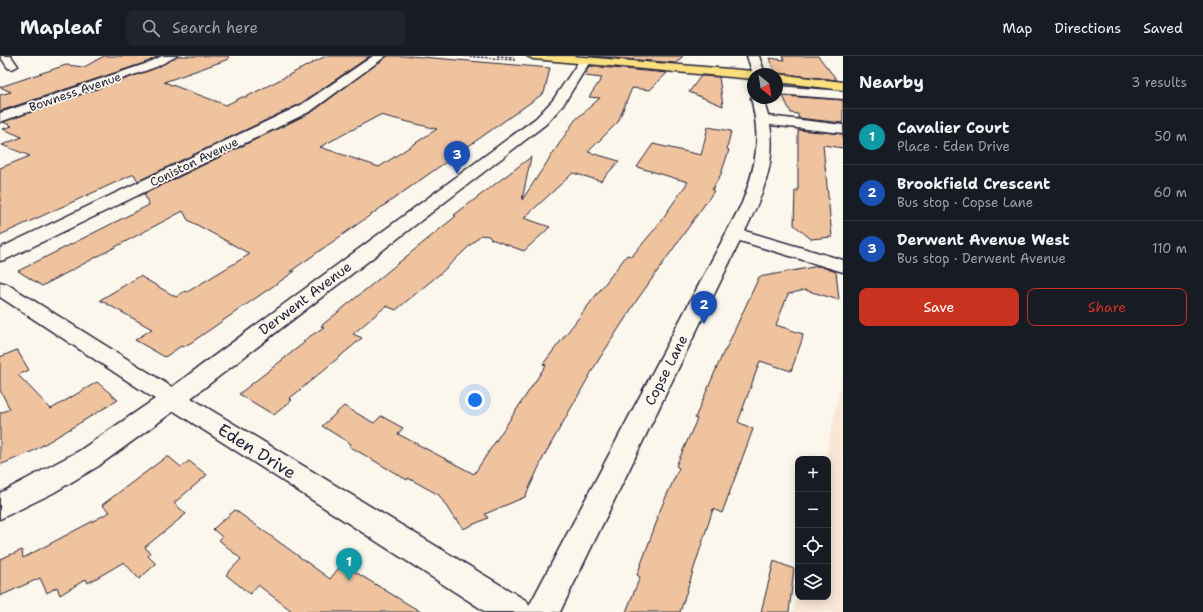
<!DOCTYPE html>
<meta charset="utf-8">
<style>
body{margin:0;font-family:"Shantell Sans",sans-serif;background:#20242c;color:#f1f3f6}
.controls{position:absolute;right:12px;bottom:12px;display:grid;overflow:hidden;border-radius:8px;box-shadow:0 2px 10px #0003}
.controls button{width:36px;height:36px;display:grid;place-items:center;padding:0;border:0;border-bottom:1px solid #363941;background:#171b24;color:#f1f3f6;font:20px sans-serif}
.compass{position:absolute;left:747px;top:12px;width:36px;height:36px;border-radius:50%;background:#171b24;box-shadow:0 2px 10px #0003;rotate:150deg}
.you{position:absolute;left:475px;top:344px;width:14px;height:14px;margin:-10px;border:3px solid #fff;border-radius:50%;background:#1a73e8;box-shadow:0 0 0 6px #1a73e833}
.badge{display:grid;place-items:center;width:26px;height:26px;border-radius:50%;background:#c8321e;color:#fff;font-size:13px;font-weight:700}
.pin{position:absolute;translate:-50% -33px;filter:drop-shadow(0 1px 2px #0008)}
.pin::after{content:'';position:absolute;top:21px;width:14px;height:12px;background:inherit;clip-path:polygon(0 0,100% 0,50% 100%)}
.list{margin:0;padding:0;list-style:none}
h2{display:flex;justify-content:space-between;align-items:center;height:52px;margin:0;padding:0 16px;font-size:17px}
h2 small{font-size:13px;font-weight:400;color:#9ea1a6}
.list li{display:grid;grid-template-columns:26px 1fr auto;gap:12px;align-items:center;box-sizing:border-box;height:56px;padding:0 16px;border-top:1px solid #363941}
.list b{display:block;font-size:15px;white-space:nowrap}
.list p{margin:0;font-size:13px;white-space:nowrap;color:#9ea1a6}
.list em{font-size:13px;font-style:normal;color:#9ea1a6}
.actions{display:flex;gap:8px;padding:12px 16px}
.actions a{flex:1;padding:9px 0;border:1px solid #c8321e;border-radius:8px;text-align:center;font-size:14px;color:#c8321e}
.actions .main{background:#c8321e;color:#fff}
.icon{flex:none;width:22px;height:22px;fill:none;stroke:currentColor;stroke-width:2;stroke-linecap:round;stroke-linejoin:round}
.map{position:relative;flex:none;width:843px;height:556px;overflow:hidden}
header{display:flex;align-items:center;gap:24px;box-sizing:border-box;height:56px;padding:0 20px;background:#171b24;border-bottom:1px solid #363941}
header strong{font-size:19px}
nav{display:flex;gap:22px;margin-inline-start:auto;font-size:14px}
.search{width:280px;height:36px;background:#20242c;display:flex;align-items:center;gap:10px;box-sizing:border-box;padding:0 14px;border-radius:8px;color:#9ea1a6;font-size:15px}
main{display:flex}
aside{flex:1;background:#171b24}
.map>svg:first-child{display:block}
.built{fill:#f8e7d5}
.building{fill:#f0c39f;stroke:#22223b;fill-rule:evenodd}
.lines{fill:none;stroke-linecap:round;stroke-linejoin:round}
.minor-casing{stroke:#22223b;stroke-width:3}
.major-casing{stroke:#22223b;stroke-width:3}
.path{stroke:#22223b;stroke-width:1.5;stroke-dasharray:2.5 1.5;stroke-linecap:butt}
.minor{fill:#fbf7ec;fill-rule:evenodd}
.major{fill:#fbe080;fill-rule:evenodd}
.labels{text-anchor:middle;stroke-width:3.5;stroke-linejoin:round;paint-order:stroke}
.far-street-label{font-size:12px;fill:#22223b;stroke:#fbf7ec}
.street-label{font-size:14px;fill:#22223b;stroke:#fbf7ec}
.near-street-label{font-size:17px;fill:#22223b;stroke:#fbf7ec}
</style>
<header>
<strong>Mapleaf</strong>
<div class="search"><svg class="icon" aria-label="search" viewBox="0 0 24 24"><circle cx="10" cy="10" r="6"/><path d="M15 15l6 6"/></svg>Search here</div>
<nav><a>Map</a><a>Directions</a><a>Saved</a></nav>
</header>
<main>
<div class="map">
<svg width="843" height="556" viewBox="0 0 843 556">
<rect width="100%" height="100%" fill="#fbf7ec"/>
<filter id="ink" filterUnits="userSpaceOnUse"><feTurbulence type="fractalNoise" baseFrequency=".025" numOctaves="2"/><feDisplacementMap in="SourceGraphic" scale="8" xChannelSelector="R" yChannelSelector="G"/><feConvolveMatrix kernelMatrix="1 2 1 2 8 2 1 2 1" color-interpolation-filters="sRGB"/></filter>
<g filter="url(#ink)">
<!-- built -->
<path class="built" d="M777,38L843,44V76L822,73L811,51L774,47L771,42H777Z
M843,319V556H793L798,531V541H828V403H825Z"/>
<!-- building -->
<path class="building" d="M104,0H159L147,6L0,55V39L11,36L0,31L66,9L84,11Z
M178,0H228L229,3L164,26L226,49L242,41H246L326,0H370L300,48L138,125L134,118L0,179V112L30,100L2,89L22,81L3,73L12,70L3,66L156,12Z
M387,0H410L550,12L544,37L291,215H295L192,286L183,291L181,290L165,301L135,284L152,273L100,244L140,220L176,241L185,235L187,236L250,198L188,164L183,155L42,230L18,215L149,149L144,138L312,56ZM380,59L437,73L379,111L320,91Z
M590,0H683L676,7Z
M782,0H818L837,24L777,17L775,18L769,2L784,4Z
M589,10L667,17L650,34L632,32L618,66L588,96L619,105L601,125L573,117L524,162L550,171L524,195L491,183L489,180L481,179L442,216L396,254L386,250L353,278L362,282L289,343L292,344L274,359L239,338L305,286L303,285L324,271L321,270L456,160L454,159L531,101L522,144L575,64L600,42L589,41L602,22L585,20Z
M701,20L719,21L723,50L689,36Z
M783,40L843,44V67L798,62V58L791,57Z
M708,71L731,75L727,93L729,94L721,118L712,134L714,135L637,244L596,308L544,400L525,441L485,458L488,462L463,473L457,463L455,464L439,439L408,422L407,424L349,390L351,388L322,370L344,350L374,367L381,360L403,372L398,378L474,418L546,309L543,308L627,199L632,200L655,173L688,126L637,111L653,88L701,99Z
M798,74L843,78V92L823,89L832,181L811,183L794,169L795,135H798Z
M819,210L836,216L839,244L805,234L788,238L776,269L803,278L802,284L791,315L760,305L738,366L753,373L722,457L713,453L680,556H626L640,521L637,519L658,462L657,461L679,412L676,410L697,363L695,362L724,295H725L759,221Z
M17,294L29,314L18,319L51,353L97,326L118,344L33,395L0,409V357L10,353L0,334V301Z
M166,401H169L181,411L189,405L207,419L174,447L186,458L145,491L150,497L148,500L156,508L139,523L124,506L88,527L86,523L60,539L57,531L47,537L40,522L0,540V503L22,494L23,502L110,456L102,449Z
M235,454L330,523L342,508L421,556H293L258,529L250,538L226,519L241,503L219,484L222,481L213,473Z
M774,505L794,513L789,556H761Z"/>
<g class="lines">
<defs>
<path id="minor" d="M0,0H11L18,10L12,13L8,12Z
M162,0H177L156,11L0,66V57L148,7Z
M373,0H386L311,55L7,203L0,205V192L301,49Z
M747,0H759L765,18H753Z
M585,1L591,4L563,49L546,68L191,342L527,545L529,550L742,147C757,108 761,83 751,42L753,39V42H763L768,60L843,69V77L770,69C777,107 761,142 745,175L843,204V216L740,185L560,556H486L174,355L97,411L53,437L0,463V437L79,395L155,343L0,241V226L7,228L172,331L536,62L553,44L581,2Z
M777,30L843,35V43L777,38Z"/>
<path id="major" d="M527,0H572L753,15L758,18H753V23L533,3Z
M777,18L843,26V34L777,26Z"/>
</defs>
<!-- minor casing -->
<use href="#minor" class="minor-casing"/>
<!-- major casing -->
<use href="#major" class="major-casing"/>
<!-- path -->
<path class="path" d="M465,0L515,4
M497,0L514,1"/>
<!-- minor -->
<use href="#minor" class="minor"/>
<!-- major -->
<use href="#major" class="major"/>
</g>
</g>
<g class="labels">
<!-- far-street labels -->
<g class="far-street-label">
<text transform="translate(75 36) rotate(-19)" y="4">Bowness Avenue</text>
<text transform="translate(194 106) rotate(-26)" y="4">Coniston Avenue</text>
</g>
<!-- street labels -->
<g class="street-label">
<text transform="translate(305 242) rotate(-37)" y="5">Derwent Avenue</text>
<text transform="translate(666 314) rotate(-63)" y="5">Copse Lane</text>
</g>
<!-- near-street labels -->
<g class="near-street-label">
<text transform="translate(257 395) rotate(32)" y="6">Eden Drive</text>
</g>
</g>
</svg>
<div class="controls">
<button>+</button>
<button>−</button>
<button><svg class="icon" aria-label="locate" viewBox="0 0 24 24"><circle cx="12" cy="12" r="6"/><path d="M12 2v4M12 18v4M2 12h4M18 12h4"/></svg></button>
<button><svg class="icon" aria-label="layers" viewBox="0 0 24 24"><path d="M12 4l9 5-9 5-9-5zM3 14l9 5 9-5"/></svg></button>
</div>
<svg class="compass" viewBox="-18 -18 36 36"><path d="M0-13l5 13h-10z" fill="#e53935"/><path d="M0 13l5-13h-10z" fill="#9ea1a6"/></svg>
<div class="you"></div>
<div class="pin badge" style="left:349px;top:525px;background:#0f9aa8">1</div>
<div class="pin badge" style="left:704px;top:268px;background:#1a4fb4">2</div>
<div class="pin badge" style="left:457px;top:118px;background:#1a4fb4">3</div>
</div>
<aside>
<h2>Nearby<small>3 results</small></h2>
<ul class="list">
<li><span class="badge" style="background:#0f9aa8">1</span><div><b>Cavalier Court</b><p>Place · Eden Drive</p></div><em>50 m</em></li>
<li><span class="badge" style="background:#1a4fb4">2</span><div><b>Brookfield Crescent</b><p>Bus stop · Copse Lane</p></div><em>60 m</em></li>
<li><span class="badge" style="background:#1a4fb4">3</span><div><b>Derwent Avenue West</b><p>Bus stop · Derwent Avenue</p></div><em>110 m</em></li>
</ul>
<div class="actions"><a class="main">Save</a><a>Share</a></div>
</aside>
</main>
